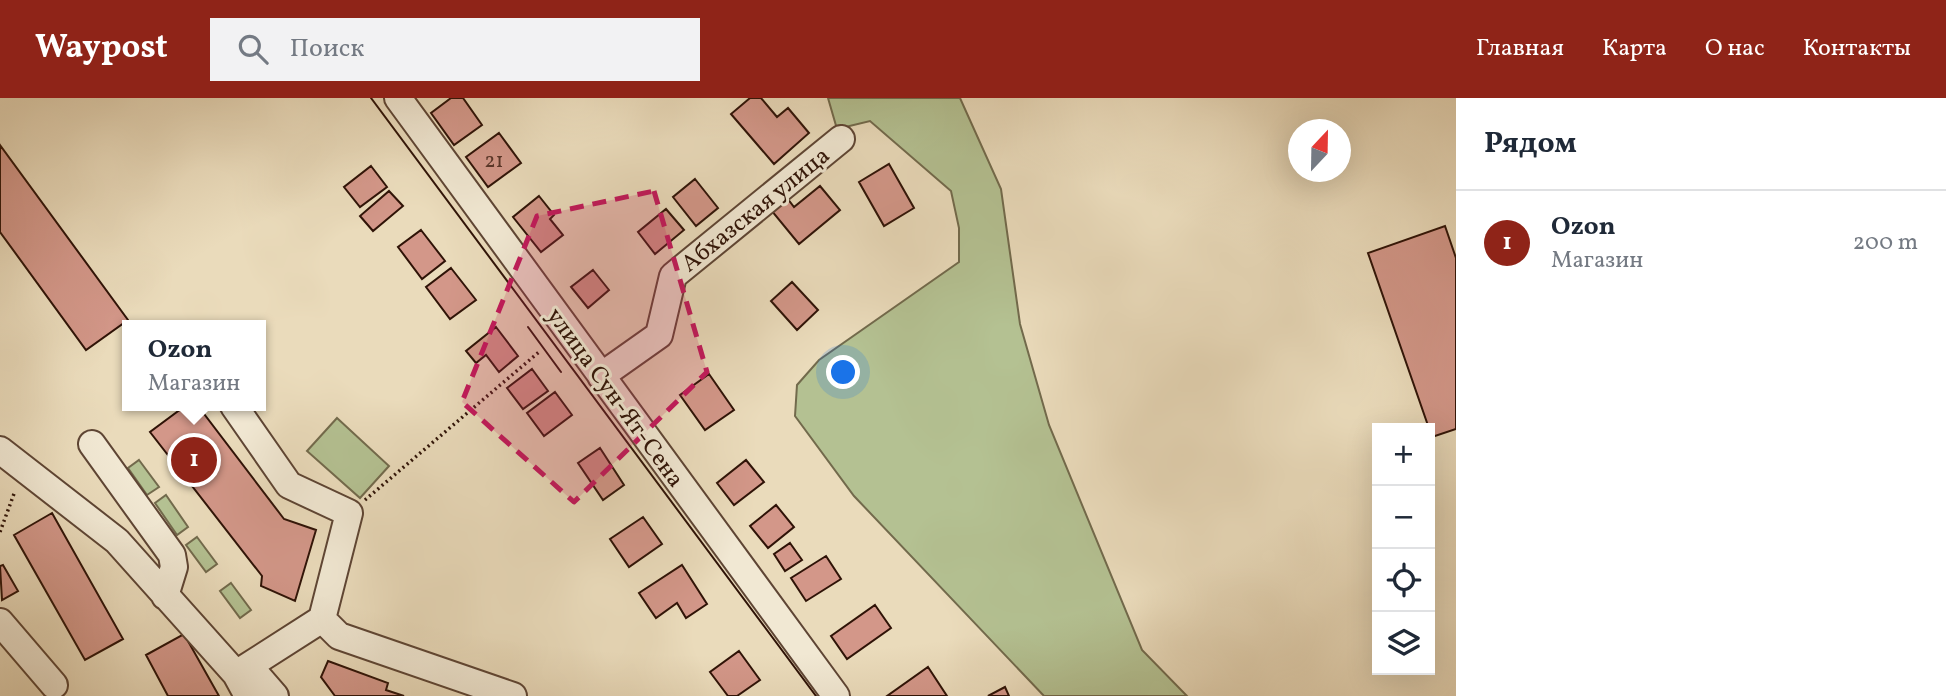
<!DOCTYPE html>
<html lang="ru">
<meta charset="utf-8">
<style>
body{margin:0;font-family:Vollkorn,serif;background:#f2f2f3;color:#1f2937}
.controls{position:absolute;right:21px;bottom:21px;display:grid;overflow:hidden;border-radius:0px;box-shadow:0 7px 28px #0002}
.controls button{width:63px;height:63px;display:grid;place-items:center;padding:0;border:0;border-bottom:2px solid #e0e1e3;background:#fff;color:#1f2937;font:35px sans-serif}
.compass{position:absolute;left:1288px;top:21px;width:63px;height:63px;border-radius:50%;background:#fff;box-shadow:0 7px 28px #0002;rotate:22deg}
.you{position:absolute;left:844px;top:275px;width:24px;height:24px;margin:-18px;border:5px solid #fff;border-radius:50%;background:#1a73e8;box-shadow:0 0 0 10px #1a73e833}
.badge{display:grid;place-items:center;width:46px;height:46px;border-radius:50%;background:#8f2418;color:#fff;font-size:23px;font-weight:700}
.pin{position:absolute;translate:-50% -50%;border:4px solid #fff;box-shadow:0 2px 7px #0006}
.popup{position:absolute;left:122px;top:222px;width:144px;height:91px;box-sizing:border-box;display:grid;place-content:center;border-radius:0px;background:#fff;filter:drop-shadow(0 2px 5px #0005);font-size:23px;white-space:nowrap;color:#747a83}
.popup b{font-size:26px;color:#1f2937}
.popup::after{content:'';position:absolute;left:50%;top:100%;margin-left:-14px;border:14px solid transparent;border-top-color:#fff}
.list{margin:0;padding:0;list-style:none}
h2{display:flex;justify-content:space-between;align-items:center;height:91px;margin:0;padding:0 28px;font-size:30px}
h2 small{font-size:23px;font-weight:400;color:#747a83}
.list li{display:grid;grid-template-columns:46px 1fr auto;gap:21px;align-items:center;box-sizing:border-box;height:105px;padding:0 28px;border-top:2px solid #e0e1e3}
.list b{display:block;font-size:26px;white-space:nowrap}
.list p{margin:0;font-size:23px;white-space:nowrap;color:#747a83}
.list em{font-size:23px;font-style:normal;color:#747a83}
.icon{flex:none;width:38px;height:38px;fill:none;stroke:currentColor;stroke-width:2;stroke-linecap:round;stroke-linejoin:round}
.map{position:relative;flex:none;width:1456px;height:598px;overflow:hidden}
header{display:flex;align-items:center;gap:42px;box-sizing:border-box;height:98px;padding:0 35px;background:#8f2418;color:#fff}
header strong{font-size:33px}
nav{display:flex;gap:38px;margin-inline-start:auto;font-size:24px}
.search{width:490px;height:63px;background:#f2f2f3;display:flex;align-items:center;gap:18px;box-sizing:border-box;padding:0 24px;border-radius:0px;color:#747a83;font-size:26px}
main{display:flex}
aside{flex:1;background:#fff}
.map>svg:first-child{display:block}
.green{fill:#b4c192;stroke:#726a4c;stroke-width:2}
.building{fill:#d39789;stroke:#2f1307;stroke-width:2}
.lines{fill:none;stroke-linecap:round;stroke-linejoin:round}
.minor-casing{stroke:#5e4534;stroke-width:30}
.path{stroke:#2f1307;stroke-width:3.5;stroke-dasharray:2 3.5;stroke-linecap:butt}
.minor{stroke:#f1e8d3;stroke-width:26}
.tram{stroke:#2f1307;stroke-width:2}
.marked{fill:#c2185b;fill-opacity:0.2;stroke:#c2185b;stroke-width:5;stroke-dasharray:14 9;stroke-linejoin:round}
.labels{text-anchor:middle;stroke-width:6;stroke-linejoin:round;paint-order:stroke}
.number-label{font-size:21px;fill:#583428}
.street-label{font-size:24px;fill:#2f1307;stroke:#f1e8d3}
</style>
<header>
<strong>Waypost</strong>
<div class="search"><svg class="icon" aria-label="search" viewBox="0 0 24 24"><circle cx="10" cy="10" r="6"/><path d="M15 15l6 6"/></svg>Поиск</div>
<nav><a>Главная</a><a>Карта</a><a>О нас</a><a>Контакты</a></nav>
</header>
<main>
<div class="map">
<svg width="1456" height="598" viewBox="0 0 1456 598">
<rect width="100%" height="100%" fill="#eadbbb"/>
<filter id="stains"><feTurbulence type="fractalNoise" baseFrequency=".00286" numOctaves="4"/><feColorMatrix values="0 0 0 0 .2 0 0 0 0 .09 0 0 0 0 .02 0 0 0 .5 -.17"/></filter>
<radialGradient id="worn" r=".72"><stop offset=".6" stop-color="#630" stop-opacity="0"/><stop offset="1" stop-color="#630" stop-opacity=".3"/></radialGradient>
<!-- green -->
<path class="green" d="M828,0H960L1001,91L1020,226L1049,327L1142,552L1187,598H1044L854,398L795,318L797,287L819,262L959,164V130L951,93L870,23L837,31Z
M337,320L389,368L360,400L307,353Z
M139,362L159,389L147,397L128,370Z
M166,397L188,429L177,437L155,405Z
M197,439L217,466L206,474L186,447Z
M231,485L251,512L240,520L220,493Z"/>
<!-- building -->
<path class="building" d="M451,0H463L482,27L454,47L431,15Z
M750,0H761L777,19L788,10L809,35L774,66L731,16Z
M499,35L521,65L488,89L466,59Z
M0,47L128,222L86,252L0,134Z
M889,66L914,110L884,128L859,84Z
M371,68L387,89L360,109L344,89Z
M695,81L718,110L696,128L673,99Z
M820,88L840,112L799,146L771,112L787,100L794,109Z
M389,93L403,108L373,133L360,118Z
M539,98L554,117L550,121L563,137L541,154L513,119Z
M666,111L684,132L655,156L638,134Z
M1445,128L1456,160V331L1432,339L1368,155Z
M421,132L445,163L422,181L398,149Z
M451,170L476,202L450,221L426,189Z
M593,172L609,192L588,210L571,189Z
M792,184L818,212L797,232L771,203Z
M496,229L518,258L499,274L486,257L476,265L466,253Z
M532,271L548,293L523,311L507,290Z
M709,276L734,312L705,332L680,297Z
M555,294L572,317L544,338L527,315Z
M185,308H198L284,421L316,432L295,503L261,488L262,478L150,334Z
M600,350L624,387L603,402L578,365Z
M746,362L764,384L734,407L717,385Z
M776,407L794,429L768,450L750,428Z
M52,415L123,541L85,562L14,437Z
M643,419L662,446L629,469L610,441Z
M790,445L802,462L785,473L774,456Z
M826,458L841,481L806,503L791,480Z
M3,467L18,493L2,502L0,468Z
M682,467L707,506L686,520L677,505L656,520L639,495Z
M875,507L891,530L847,561L831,538Z
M184,536L219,598H168L146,557Z
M739,553L760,582L737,598H728L710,574Z
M328,563L388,585L386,592L404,598H335L321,579Z
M928,569L947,598H887Z
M1005,589L1009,598H988Z"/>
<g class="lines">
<defs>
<path id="minor" d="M398,0L836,598
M601,278L659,237L673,178L841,41
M234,308L289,387L349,415L322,521L236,576
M92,346L172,457L174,469L165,498
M0,352L117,443L236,576L248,598
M322,521L339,538L513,598
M0,524L54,587
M249,568L275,598"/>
</defs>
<!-- minor casing -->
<use href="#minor" class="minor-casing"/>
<!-- path -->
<path class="path" d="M365,402L539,254
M0,434L15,393"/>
<!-- minor -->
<use href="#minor" class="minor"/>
<!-- tram -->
<path class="tram" d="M371,0L816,598
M528,229L561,274"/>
</g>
<!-- marked area -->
<path class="marked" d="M654,93L707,274L574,404L462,304L537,118Z"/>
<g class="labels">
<!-- number labels -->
<g class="number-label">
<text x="494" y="69">21</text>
</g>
<!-- street labels -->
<g class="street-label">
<text transform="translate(755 111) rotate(-39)" y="8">Абхазская улица</text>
<text transform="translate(616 299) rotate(54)" y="8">улица Сун-Ят-Сена</text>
</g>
</g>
<rect width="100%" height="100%" filter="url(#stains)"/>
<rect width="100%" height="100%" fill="url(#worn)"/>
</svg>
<div class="controls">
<button>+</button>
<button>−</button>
<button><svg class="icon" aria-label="locate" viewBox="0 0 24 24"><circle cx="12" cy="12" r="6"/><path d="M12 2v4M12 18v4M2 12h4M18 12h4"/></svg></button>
<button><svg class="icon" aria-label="layers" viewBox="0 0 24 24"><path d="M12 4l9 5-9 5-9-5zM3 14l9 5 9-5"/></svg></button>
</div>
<svg class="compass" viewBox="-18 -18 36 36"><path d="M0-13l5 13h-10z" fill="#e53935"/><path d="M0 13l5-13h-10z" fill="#747a83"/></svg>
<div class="you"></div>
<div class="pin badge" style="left:194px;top:362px">1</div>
<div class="popup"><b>Ozon</b>Магазин</div>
</div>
<aside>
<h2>Рядом<small></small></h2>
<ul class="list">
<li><span class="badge">1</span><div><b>Ozon</b><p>Магазин</p></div><em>200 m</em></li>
</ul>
</aside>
</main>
